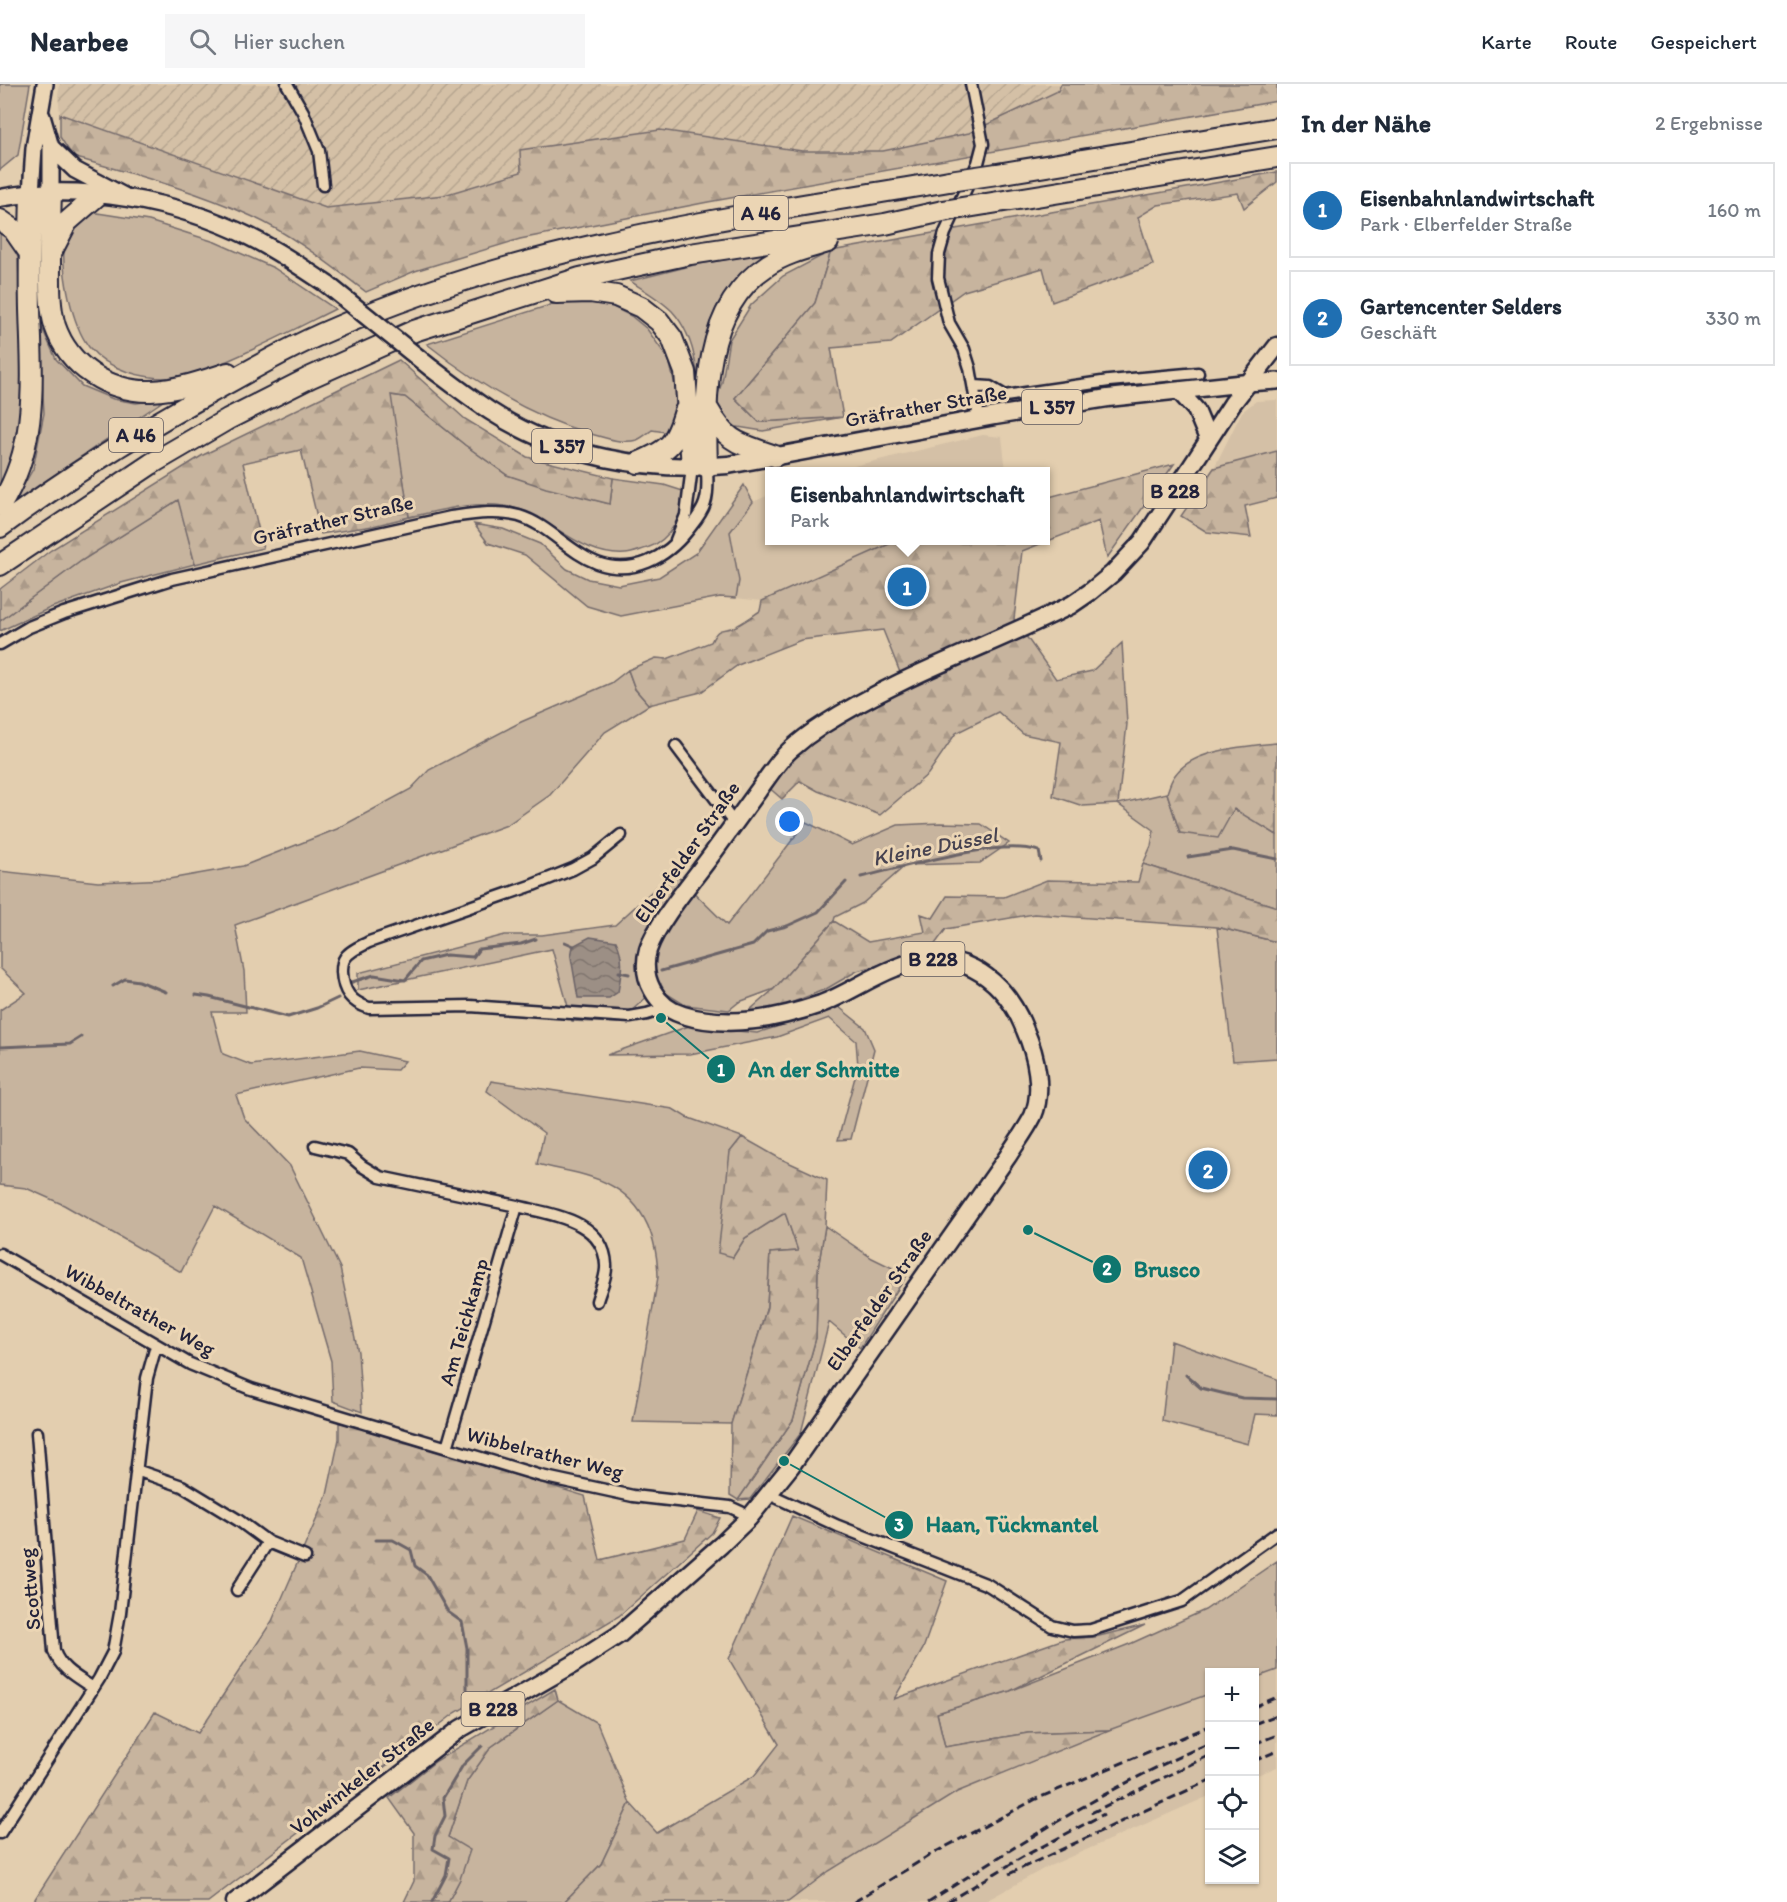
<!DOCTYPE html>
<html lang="de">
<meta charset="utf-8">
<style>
body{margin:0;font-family:Itim,sans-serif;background:#f6f6f7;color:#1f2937}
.controls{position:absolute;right:18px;bottom:18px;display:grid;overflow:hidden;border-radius:0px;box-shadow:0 2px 4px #0004}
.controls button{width:54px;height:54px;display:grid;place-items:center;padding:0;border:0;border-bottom:2px solid #e0e1e3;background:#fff;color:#1f2937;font:30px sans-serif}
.you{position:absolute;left:790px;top:738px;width:21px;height:21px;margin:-15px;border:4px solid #fff;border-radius:50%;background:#1a73e8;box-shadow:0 0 0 9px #1a73e833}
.badge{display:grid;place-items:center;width:39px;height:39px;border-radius:50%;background:#1f6fb2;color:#fff;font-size:20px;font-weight:700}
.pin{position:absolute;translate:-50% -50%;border:3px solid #fff;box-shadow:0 2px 6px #0006}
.popup{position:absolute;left:765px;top:383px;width:285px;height:78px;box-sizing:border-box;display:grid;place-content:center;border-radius:0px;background:#fff;filter:drop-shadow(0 2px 4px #0005);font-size:20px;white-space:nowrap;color:#747a83}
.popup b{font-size:22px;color:#1f2937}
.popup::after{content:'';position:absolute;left:50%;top:100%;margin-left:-12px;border:12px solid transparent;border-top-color:#fff}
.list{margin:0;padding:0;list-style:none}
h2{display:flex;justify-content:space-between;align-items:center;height:78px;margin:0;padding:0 24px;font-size:26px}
h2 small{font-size:20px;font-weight:400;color:#747a83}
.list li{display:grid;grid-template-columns:39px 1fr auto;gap:18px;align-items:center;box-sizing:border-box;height:96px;margin:0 12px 12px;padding:0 12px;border:2px solid #e0e1e3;border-radius:0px}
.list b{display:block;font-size:22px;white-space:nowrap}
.list p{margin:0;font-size:20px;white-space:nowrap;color:#747a83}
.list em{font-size:20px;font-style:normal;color:#747a83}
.icon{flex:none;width:33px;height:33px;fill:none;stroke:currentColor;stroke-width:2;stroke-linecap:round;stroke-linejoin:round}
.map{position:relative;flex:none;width:1277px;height:1818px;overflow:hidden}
header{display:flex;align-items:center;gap:36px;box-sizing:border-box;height:84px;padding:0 30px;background:#fff;border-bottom:2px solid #e0e1e3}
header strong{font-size:28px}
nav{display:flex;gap:33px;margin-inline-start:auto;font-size:21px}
.search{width:420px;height:54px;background:#f6f6f7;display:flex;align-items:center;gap:15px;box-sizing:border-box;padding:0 21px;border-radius:0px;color:#747a83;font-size:22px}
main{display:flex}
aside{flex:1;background:#fff}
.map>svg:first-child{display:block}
.built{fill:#d4c0a6}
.industrial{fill:url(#industrial-furrows)}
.green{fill:#c7b49e;stroke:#746b6c;stroke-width:1.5}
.forest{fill:url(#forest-firs);stroke:#746b6c;stroke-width:1.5}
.water{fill:url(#water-waves);stroke:#6b6367;stroke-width:1.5}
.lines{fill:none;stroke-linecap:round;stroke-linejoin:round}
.stream{stroke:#6b6367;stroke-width:3}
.minor-casing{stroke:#22223b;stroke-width:15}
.secondary-casing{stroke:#22223b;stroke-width:20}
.primary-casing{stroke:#22223b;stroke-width:21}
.motorway-casing{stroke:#22223b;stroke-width:24}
.minor{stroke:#ebd5b4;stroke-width:10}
.secondary{stroke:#ebd5b4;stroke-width:15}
.primary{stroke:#ebd5b4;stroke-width:16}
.motorway{stroke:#ebd5b4;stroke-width:20}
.rail{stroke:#22223b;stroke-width:3;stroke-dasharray:9 4.5;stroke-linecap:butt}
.primary-bridge-casing{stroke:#22223b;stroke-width:21;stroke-linecap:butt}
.motorway-bridge-casing{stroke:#22223b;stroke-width:24;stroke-linecap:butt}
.primary-bridge{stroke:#ebd5b4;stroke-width:16}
.motorway-bridge{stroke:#ebd5b4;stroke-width:20}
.labels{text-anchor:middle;stroke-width:6;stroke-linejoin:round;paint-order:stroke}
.shield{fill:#ebd5b4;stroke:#5e585f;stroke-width:1.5}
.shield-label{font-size:20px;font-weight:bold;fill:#22223b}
.street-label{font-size:21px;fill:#22223b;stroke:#ebd5b4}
.water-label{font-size:22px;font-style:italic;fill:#474351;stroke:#ebd5b4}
.leader{fill:none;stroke:#0f766e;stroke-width:2}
.callout-dot{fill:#0f766e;stroke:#ebd5b4;stroke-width:2}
.mark-label{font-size:18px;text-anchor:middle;font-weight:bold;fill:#fff}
.callout-label{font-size:22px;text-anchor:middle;font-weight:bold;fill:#0f766e;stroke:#ebd5b4;stroke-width:6;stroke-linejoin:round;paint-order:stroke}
</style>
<header>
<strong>Nearbee</strong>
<div class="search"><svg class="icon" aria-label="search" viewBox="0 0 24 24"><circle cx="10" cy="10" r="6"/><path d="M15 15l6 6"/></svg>Hier suchen</div>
<nav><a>Karte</a><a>Route</a><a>Gespeichert</a></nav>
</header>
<main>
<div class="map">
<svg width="1277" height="1818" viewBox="0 0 1277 1818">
<defs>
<pattern id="industrial-furrows" width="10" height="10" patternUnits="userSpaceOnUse" patternTransform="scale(1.5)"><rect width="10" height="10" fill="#d4c0a6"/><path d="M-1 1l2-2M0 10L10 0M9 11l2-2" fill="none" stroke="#b6a590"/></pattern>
<pattern id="forest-firs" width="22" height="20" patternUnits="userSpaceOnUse" patternTransform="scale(1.5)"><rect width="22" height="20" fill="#c7b49e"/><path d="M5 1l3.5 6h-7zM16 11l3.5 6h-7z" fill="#ab9a89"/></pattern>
<pattern id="water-waves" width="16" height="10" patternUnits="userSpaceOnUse" patternTransform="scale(1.5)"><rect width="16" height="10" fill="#9c8f85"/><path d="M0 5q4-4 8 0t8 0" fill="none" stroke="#7f746e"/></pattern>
</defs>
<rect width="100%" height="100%" fill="#e3ceaf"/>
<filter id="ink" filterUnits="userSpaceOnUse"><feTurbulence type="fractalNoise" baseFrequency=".0167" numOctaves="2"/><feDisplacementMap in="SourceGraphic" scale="12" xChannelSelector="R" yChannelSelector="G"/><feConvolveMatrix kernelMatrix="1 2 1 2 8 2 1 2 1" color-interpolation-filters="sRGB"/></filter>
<g filter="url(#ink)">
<!-- built -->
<path class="built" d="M1277,316V367L1214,384L1242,328L1256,317Z
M983,351L1002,353L1006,387H833Z
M769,411V456L896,457L762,517L736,514L739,497L730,448L753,418Z
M1277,1586V1683L1255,1692V1594Z
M1209,1610V1712L1045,1784L984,1818H788L829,1787L957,1708L1109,1646Z"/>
<!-- industrial -->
<path class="industrial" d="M60,0H1061L1058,7L969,49L883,67H802L660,46L520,66L522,88L444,111L326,124L60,30L58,11Z"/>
<!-- green -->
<path class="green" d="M0,0H30L18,71L0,86Z
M91,128L149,137L215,158L274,184L335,225C297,244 259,264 220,280C204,286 189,294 172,294C143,295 108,286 89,263C72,241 60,185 65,158C67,145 81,134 91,128Z
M0,147L15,164L18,174L24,319L23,347L0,411Z
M775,167C760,177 743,187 731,201C695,244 701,301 700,353H698C698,311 703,261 672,227C660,215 644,206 630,197L694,181Z
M831,167L815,219L735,314L759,338L843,333L763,347L738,343H728L719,331L717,313L722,298L729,256L751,221L783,192Z
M569,215L609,221L631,232L647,245L669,276L674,297L677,315L672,349L652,346C648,349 642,354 637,356C622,360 605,354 591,350C531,333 476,299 427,260Z
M39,237L56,275L82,302L113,315L136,319L166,315L14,418L33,385L44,329Z
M390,311L405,313L465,361L507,391L610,420L613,394L664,401L686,408C681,431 672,456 647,464C640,466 632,470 625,470C578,473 549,428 504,422C473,417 439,427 409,433Z
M744,401L753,418L730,448L739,497L736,514L720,513L621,532L587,522L525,471L488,459L474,440L503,445L540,460L567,485L588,495L619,501L659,493L696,469Z
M179,415L195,480L121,499L50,524L0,547V537L81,477Z
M628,586L635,605L649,621L605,648L550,711L507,741L235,841L244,887L246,928H212L223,970L251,981L360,967L405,977L397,986L359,984L236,1011L244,1034L290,1082L340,1184L358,1268L362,1328L333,1317L331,1277L301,1174L215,1122L181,1188L64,1121L26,1104L0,1101V926L26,909L0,884V787L98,798L169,795L243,782L337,745L411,705L429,686L521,638L611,599Z
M1167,709L1180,749L1234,724L1277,751V823L1143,780L1151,762L1154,746L1118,720Z
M806,738L852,761L898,741L940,739L981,740L1009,759L980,779L906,781L863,819L835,833L834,837L774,905L739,918L729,926L685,921L664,908L661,900L618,939L572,937L552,865L358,906V889L505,851H542L615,841L673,788L727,841Z
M1217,843L1277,858V974L1233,977Z
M839,923L865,944L874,965L851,1055L838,1056L858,982L856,957L829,934L777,953L690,970L607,971L689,942L757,949Z
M491,997L673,1025L686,1033L742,1053L730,1068L733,1173L745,1154L785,1128L798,1167L770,1169L767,1223L731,1340L633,1338L658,1193C657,1146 639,1108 591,1093C574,1087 555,1085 537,1080L544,1049L487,1007Z
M825,1142L872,1174L907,1191L860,1264L829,1238L801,1349L750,1415L738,1416L793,1336L816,1254L818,1185Z
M1171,1257L1277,1295V1331L1255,1330L1248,1360L1162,1337Z
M1277,1477V1586L1255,1594L1254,1588H1210L1209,1610L1109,1646L1028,1649L945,1663L937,1629L1010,1607L1132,1559L1205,1526Z
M558,1616L597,1639L630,1719L601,1780L564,1818H448L460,1795L448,1753L467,1697L491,1663Z"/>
<!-- forest -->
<path class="forest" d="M1061,0H1277V17L708,118L520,155L415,187L366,208C330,181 293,151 251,132C194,106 133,90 73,73L60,53V30L326,124L444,111L521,88L520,66L660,46L802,67H883L969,49L1058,7Z
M1277,88V98L1244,124L1238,109L1158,121L1138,133L1153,181L1052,218L1043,184L964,207L891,259L831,264L843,333L759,338L735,314L815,219L831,167Z
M399,276L465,335L527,373L613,394L610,420L546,404L507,391L465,361L405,313L391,311L409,433L373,442L321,450L301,366L243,379L263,464L195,480L178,416L81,477L0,537V505L51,466L203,371Z
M1277,367V414L1245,422L1251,453L1207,448L1181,432L1214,384Z
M1174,380L1107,474L1099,437L1022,467L1014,535L1056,595L1092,587L1122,559L1127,640L1118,720L1083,722L1053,712L1061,658L1023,650L998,628L956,649L928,690L880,731L818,707L800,697L782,715L767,702L796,666L905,601L883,546L801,556L738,581L701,608L649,621L635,605L628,586L656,574L667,575L711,558C719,541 722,548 734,543C743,539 752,532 760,527L762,517L896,457L1045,456V414Z
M1277,659V751L1234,725L1218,754L1180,749L1167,709C1169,703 1171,696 1175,691C1193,665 1248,662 1277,659Z
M1143,780L1277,823V858L1217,843L1034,830L946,845L930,867L857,887L826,905L781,923L743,932L774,905L834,837L868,858L925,848L921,830L933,834L947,812L1004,813L1047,796L1138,798Z
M742,1053L779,1074L827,1096L825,1142L818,1185L816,1254L793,1336L738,1416L730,1411L731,1340L767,1223L770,1169L798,1167L785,1129L745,1154L733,1173L718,1169L730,1068Z
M339,1338L585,1412L600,1476L685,1455L698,1427L720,1434L712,1449L619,1532L455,1629L208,1818H33L155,1628L198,1649L272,1537L327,1411L339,1355Z
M792,1432L947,1497L923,1565L894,1615L1064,1555L1095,1553L1145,1541L1010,1607L937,1629L945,1663L1028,1649L1109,1646L957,1708L829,1787L788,1818H564L601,1780L630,1719L657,1749L754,1692L779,1660L729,1575Z
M555,1605L558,1616L491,1663L467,1697L448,1753L470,1766L460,1795L448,1818H404L414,1797V1749L389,1714L436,1677Z"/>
<!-- water -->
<path class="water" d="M590,853L616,857C625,875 621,890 618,908L609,914H578L571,873L573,862Z"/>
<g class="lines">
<!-- stream -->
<path class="stream" d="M1188,773L1233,766L1277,775
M861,793C905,783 998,754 1039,767L1041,777
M565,858L574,862
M661,887L753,861L767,847L787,842L818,828L846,798
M619,888L629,890
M349,899L374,891L405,896L421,877L446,871L473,873L479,865L521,860L536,855
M113,902L125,895L139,897L166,908
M196,911L209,913L288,933L317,924L338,914
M0,963L70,960L81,953
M1186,1291L1201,1304L1242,1314L1277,1315
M376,1456H393L411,1466L415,1482L427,1491L448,1528L462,1538L467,1564V1605
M432,1818L446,1791L449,1774L433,1765L435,1752L445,1732L443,1714L463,1681L482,1662"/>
<defs>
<path id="minor" d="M287,0L303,28L319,67L323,101
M971,0L983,60L978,79L945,149L939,170L938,194L949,239L964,265L970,284L979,334
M975,302L990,303L1005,312L1109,297L1198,289
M676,456L686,431L692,383
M0,560L29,543L64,529L172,495L451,433C473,430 497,426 519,432C549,441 568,468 597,479C633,492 666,474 688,446C695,437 702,429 705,419C709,407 707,394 707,383
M676,662L734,739
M621,751L593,774L573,785L533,801L369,858C362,862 350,866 345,874C342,878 342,884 342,888C343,908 351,918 369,924L470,922L630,933L647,930L666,924
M315,1062L348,1070L362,1082L380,1093L517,1122L447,1364
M517,1122C552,1131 604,1136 606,1181C607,1193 600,1206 597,1217
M0,1170L190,1280L251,1305L541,1392L633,1412L730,1423L741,1428L749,1434
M37,1349L54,1567C61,1586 77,1593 93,1604
M136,1386L182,1402L238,1436L268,1458L305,1473
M769,1410L838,1442L988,1501L1052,1542L1073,1547L1091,1546L1182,1517L1277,1449
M237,1506L268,1458
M0,1749L99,1595L113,1568L120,1529L147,1294L156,1262"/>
<path id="secondary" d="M42,32L51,63V109
M51,63L75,86L124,112
M31,109L34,64L45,0
M1247,299L1277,297"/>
<path id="primary" d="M0,114C80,98 177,117 250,153C278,167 303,184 328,201
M431,284C451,299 470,314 490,327C561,373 645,388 728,381L995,332L1108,314L1247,299
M1179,307L1196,326L1208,355
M235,1818L460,1645L572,1581L620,1550L721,1461L749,1434L791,1382L1008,1072C1016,1059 1026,1046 1033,1032C1044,1006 1036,971 1025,946C1003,890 953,859 895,884C869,894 847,910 821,920C777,935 728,945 683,931C656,923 640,894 648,866C657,838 694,795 713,769C728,748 743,728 758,707C768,693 778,677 790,666C800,657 812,648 823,641C901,591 989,562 1071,521L1090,508L1113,489L1142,458L1232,320L1277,262"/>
<path id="motorway" d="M997,90L1277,44
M51,109C50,132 50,155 50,178C50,199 49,221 55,242C69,283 109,308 151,307C177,306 204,297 228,289
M986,120L1277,73
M0,136L13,145L29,168
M53,165L67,138L98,111
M556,209L590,208L616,212L641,223L659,237L672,254L685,288L692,383
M708,325C728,360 739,359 775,372
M638,379C670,365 675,361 685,327
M707,383C705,313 702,224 768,181C786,169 808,164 828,158
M0,422C39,361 32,295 30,225C29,186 30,148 31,109
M0,443C69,392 142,346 217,305C256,283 294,261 335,244C529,159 742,132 949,97
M0,481L151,380L228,335L311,293L414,247L580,194L690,170L885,140L943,127"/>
</defs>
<!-- minor casing -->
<use href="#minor" class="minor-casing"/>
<!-- secondary casing -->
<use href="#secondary" class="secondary-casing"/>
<!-- primary casing -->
<use href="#primary" class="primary-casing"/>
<!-- motorway casing -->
<use href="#motorway" class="motorway-casing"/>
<!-- minor -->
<use href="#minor" class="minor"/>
<!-- secondary -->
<use href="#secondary" class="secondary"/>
<!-- primary -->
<use href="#primary" class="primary"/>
<!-- motorway -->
<use href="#motorway" class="motorway"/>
<!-- rail -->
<path class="rail" d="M1254,1623L1277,1613
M1254,1640L1277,1631
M1254,1660L1277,1651
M1254,1677L1277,1667
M1091,1729L1210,1671
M1009,1790L1210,1696
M854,1818L930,1771L1036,1715L1210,1642
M928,1818C1019,1760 1111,1701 1210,1659
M947,1818L1026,1771L1104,1730"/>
<defs>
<path id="primary-bridge" d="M328,201L431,284"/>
<path id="motorway-bridge" d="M949,97L997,90
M943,127L986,120"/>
</defs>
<!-- primary-bridge casing -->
<use href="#primary-bridge" class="primary-bridge-casing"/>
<!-- motorway-bridge casing -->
<use href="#motorway-bridge" class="motorway-bridge-casing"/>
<!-- primary-bridge -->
<use href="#primary-bridge" class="primary-bridge"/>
<!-- motorway-bridge -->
<use href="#motorway-bridge" class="motorway-bridge"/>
</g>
</g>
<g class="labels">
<!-- shield labels -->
<g class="shield">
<rect x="734" y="112" width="54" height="34" rx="4.5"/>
<rect x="1022" y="306" width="60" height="34" rx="4.5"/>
<rect x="109" y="334" width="54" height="34" rx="4.5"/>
<rect x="532" y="345" width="60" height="34" rx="4.5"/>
<rect x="1143.5" y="390" width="63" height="34" rx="4.5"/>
<rect x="901.5" y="858" width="63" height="34" rx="4.5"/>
<rect x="461.5" y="1608" width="63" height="34" rx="4.5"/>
</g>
<g class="shield-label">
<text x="761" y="136">A 46</text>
<text x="1052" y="330">L 357</text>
<text x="136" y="358">A 46</text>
<text x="562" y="369">L 357</text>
<text x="1175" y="414">B 228</text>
<text x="933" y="882">B 228</text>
<text x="493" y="1632">B 228</text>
</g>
<!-- street labels -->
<g class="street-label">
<text transform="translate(926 322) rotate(-10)" y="7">Gräfrather Straße</text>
<text transform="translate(333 436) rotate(-13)" y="7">Gräfrather Straße</text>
<text transform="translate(687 768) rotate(-55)" y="7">Elberfelder Straße</text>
<text transform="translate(879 1216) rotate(-55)" y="7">Elberfelder Straße</text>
<text transform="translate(140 1226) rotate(29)" y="7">Wibbeltrather Weg</text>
<text transform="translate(464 1238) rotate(-74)" y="7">Am Teichkamp</text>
<text transform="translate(545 1369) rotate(14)" y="7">Wibbelrather Weg</text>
<text transform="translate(30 1505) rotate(-95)" y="7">Scottweg</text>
<text transform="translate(362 1692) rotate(-38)" y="7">Vohwinkeler Straße</text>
</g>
<!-- water labels -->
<g class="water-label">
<text transform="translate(935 762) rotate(-11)" y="8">Kleine Düssel</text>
</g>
</g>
<!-- callouts -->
<path class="leader" d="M661 934L721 985M1028 1146L1107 1185M784 1377L899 1441"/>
<g class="callout-dot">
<circle cx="661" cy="934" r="6"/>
<circle cx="1028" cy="1146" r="6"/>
<circle cx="784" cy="1377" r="6"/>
<circle cx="721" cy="985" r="15"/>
<circle cx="1107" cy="1185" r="15"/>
<circle cx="899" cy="1441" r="15"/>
</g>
<g class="mark-label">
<text x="721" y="992">1</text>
<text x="1107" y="1191">2</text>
<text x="899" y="1447">3</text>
</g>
<g class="callout-label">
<text x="824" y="993">An der Schmitte</text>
<text x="1167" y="1193">Brusco</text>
<text x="1012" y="1448">Haan, Tückmantel</text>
</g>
</svg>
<div class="controls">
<button>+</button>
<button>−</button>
<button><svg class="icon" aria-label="locate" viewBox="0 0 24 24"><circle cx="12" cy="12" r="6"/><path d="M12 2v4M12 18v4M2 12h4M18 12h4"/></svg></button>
<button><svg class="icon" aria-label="layers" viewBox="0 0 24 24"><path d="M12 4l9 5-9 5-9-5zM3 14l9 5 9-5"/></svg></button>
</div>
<div class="you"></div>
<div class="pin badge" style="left:907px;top:503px">1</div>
<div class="popup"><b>Eisenbahnlandwirtschaft</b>Park</div>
<div class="pin badge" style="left:1208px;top:1086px">2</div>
</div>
<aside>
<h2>In der Nähe<small>2 Ergebnisse</small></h2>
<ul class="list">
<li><span class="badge">1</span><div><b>Eisenbahnlandwirtschaft</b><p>Park · Elberfelder Straße</p></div><em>160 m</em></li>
<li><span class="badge">2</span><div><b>Gartencenter Selders</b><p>Geschäft</p></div><em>330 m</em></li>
</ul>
</aside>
</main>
